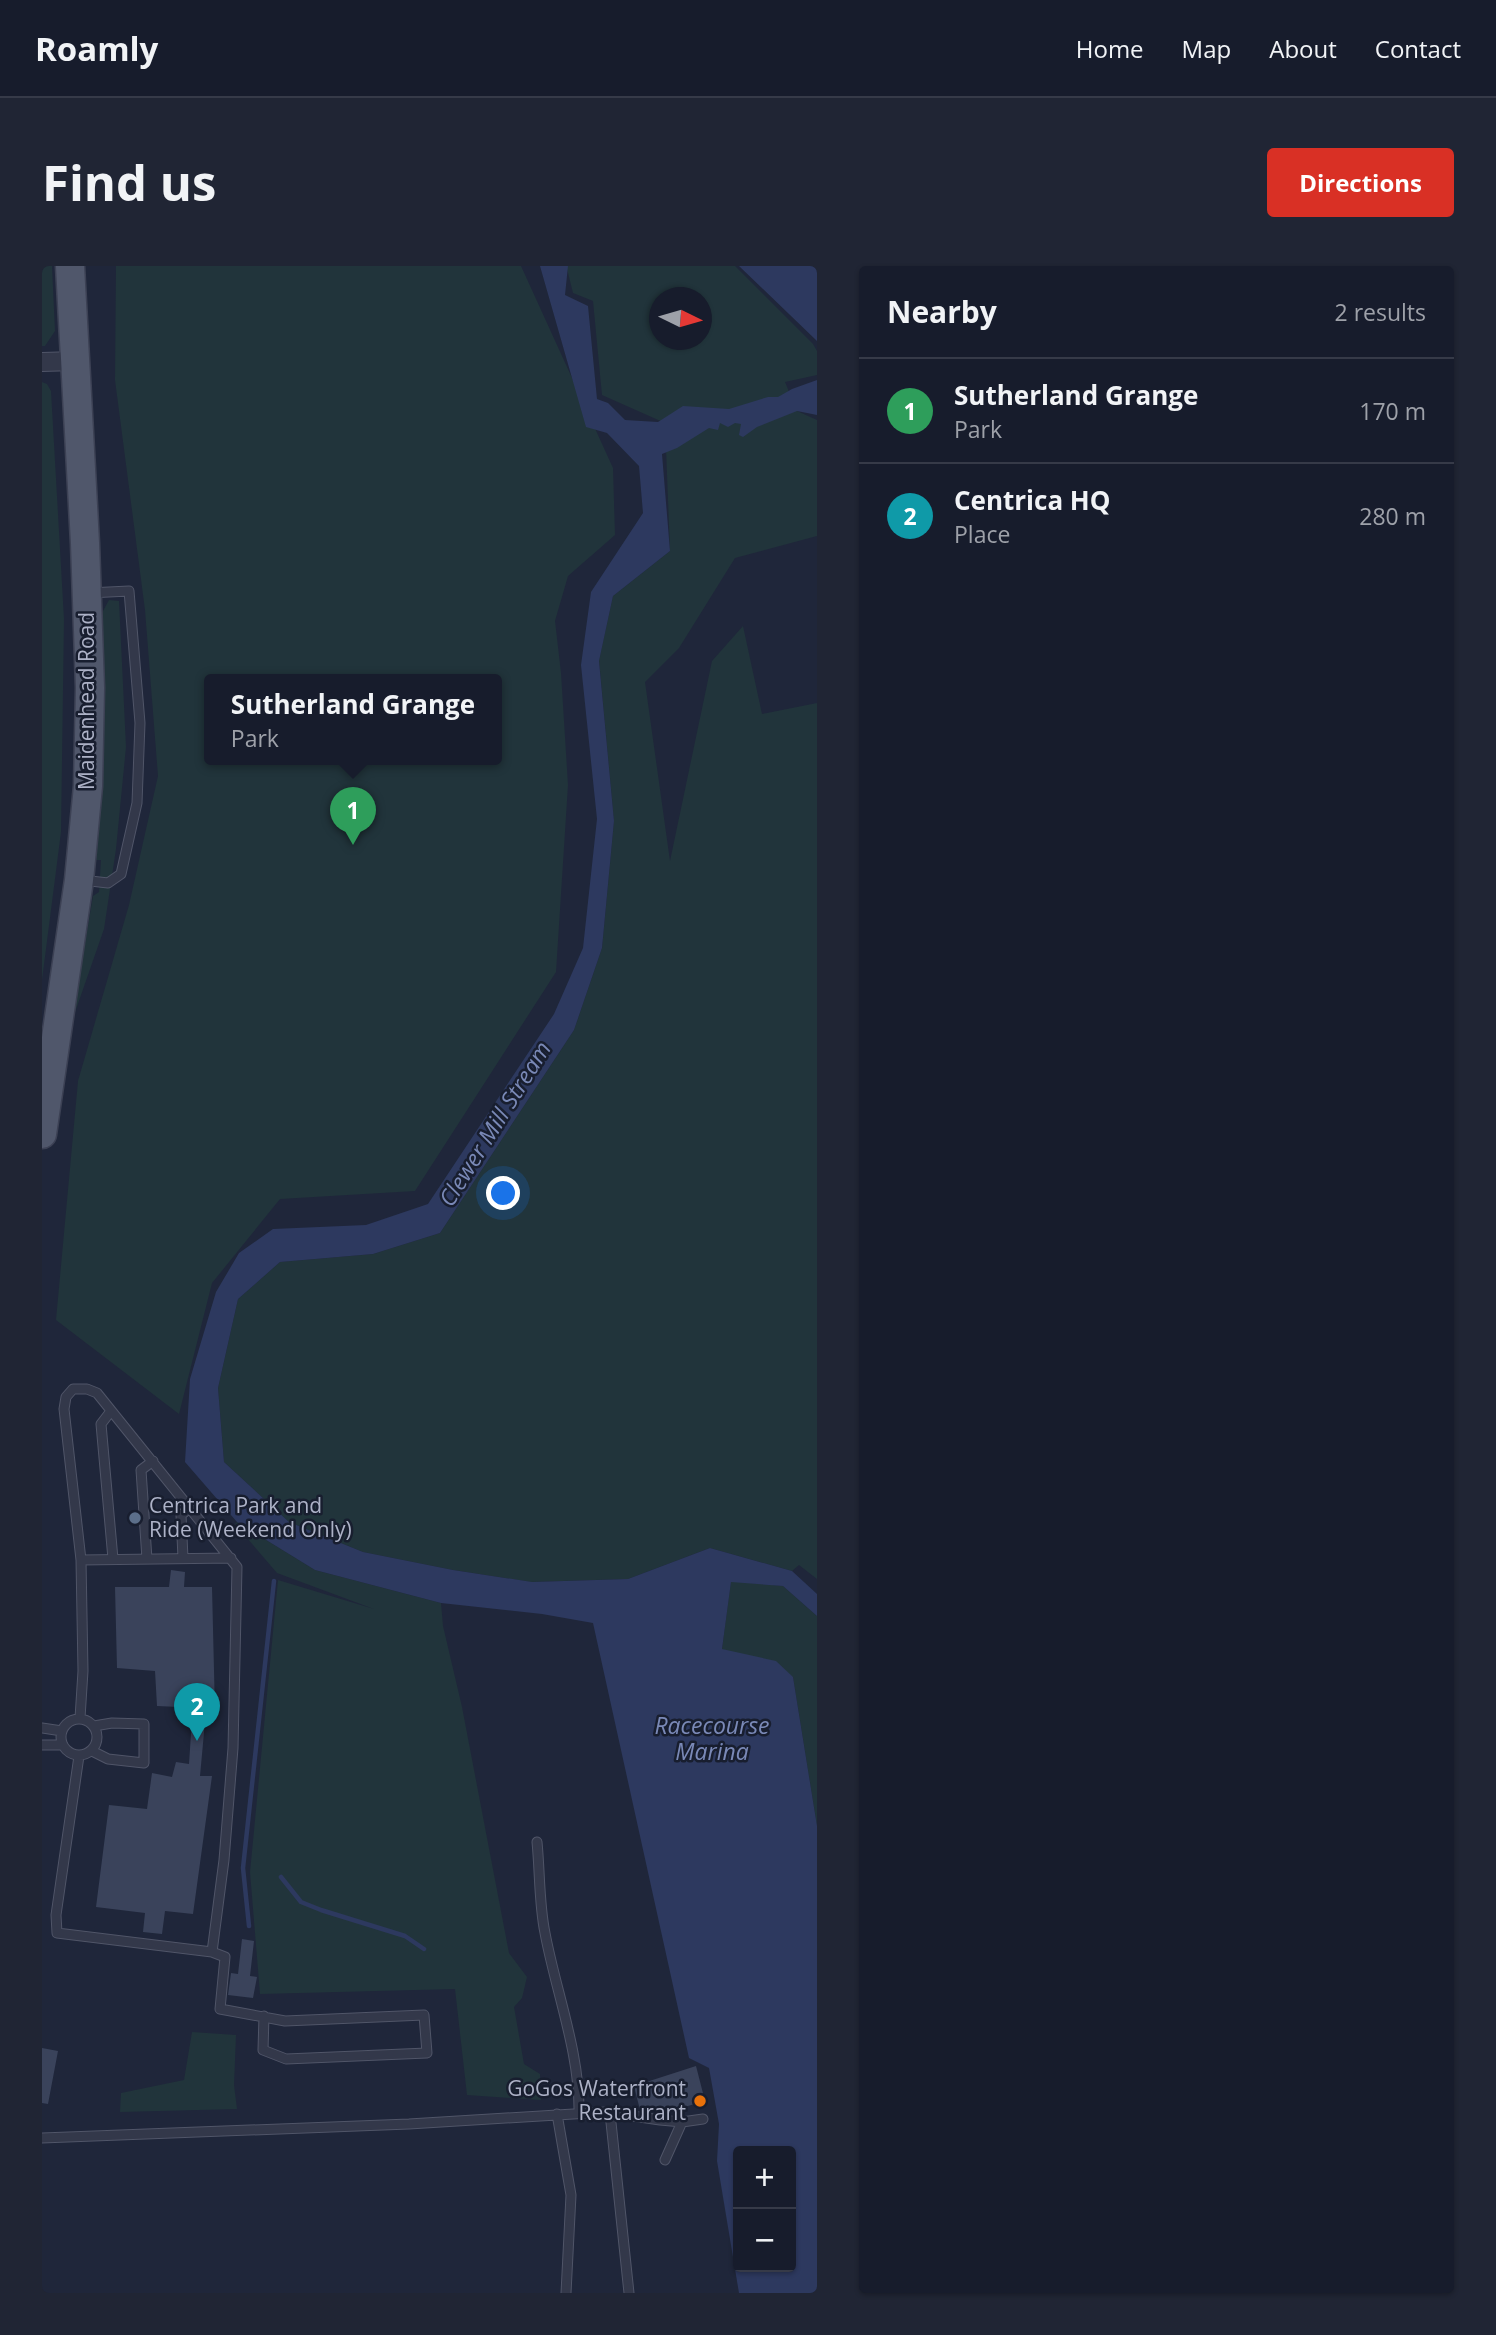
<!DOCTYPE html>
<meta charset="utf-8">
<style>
body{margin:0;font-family:"Open Sans",sans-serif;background:#202534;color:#f1f3f6}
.controls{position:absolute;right:21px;bottom:21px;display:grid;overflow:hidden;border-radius:7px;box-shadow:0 2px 5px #0004}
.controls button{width:63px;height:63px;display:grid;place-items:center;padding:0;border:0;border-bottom:2px solid #363a48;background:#171c2c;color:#f1f3f6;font:35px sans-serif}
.compass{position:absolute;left:607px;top:21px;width:63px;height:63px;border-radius:50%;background:#171c2c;box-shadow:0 2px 5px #0004;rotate:95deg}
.you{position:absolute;left:462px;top:928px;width:24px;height:24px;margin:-18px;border:5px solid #fff;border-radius:50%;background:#1a73e8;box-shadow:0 0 0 10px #1a73e833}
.badge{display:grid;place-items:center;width:46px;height:46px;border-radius:50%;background:#d93025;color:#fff;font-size:23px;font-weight:700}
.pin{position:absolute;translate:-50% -58px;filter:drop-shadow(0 2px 4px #0008)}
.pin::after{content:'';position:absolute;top:37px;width:24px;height:21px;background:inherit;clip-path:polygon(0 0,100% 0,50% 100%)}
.popup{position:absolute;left:162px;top:408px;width:298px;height:91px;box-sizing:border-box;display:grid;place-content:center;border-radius:7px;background:#171c2c;filter:drop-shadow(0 2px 5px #0005);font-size:23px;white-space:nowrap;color:#9ea1a9}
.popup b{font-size:26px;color:#f1f3f6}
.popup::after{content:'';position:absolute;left:50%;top:100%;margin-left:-14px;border:14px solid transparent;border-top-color:#171c2c}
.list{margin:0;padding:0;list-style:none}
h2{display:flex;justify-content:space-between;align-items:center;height:91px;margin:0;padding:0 28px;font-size:30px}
h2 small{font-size:23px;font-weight:400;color:#9ea1a9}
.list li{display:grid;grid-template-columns:46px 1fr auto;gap:21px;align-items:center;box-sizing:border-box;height:105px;padding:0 28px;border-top:2px solid #363a48}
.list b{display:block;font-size:26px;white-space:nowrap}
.list p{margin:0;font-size:23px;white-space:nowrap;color:#9ea1a9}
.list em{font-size:23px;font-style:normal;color:#9ea1a9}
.map{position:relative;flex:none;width:775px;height:2027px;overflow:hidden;border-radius:7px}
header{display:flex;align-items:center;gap:42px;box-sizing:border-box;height:98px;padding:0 35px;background:#171c2c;border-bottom:2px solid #363a48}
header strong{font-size:33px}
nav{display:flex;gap:38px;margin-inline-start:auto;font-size:24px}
.intro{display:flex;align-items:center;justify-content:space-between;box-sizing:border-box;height:168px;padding:0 42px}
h1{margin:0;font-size:49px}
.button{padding:18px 32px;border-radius:7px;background:#d93025;color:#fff;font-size:24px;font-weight:700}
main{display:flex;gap:42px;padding:0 42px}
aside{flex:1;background:#171c2c;border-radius:7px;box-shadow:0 2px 5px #0004}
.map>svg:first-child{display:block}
.green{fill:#21343b;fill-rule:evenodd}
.water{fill:#2d395f;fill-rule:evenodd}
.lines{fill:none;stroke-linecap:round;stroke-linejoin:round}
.stream{stroke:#2d395f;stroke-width:4.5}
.building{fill:#3a435b}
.service-casing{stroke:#505568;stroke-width:11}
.minor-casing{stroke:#505568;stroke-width:20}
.primary-casing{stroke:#3c4154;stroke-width:31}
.service{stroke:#33384a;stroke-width:9}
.minor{stroke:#33384a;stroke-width:18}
.primary{stroke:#50576b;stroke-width:28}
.service-dot{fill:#5c6f8a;stroke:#181e2f;stroke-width:2.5}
.food-dot{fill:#e8710a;stroke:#181e2f;stroke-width:2.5}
.labels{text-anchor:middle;stroke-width:5;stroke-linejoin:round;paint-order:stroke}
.street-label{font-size:21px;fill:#adb2c7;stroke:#181e2f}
.poi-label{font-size:21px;fill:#adb2c7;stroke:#181e2f;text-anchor:start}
.water-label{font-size:23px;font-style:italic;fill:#7a89b7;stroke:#181e2f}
</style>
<header>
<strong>Roamly</strong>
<nav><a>Home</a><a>Map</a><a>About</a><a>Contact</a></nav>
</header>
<div class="intro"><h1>Find us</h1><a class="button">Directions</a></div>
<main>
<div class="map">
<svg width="775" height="2027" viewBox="0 0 775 2027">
<rect width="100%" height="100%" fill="#1f263a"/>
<!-- green -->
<path class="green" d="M0,0H10L13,65L3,80H0Z
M74,0H479L571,202L573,269L526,310L513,355L519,407L526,519L514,706L373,925L238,933L170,1017L137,1148L14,1054L36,815L87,639L116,510L103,344L73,114ZM168,413H454V493H168Z
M526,0H693L771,78L775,85V109L743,116L755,145L775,154V270L693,292L637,382L603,416L628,595L670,395L701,360L720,448L775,437V1313L757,1299L750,1305L668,1282L586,1313L489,1316L411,1304L321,1286L247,1256L182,1196L176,1122L196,1033L238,996L331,988L398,967L532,764L560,682L572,555L557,394L571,330L628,285L623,157L560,129L551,35L531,27L525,3ZM618,32H660V74H618Z
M0,116L5,118L9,125L22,353L19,566L0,714Z
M67,334L77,335L84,481L74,583L62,663L30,755L51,630L57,626L59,594H54L58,536L60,347Z
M195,1256L273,1304L399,1337L401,1360L420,1441L467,1687L485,1711L480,1732L472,1741L482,1798L498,1808L499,1834L425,1829L413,1723L218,1728L208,1606L236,1314L332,1343L235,1307L193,1258Z
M689,1315L741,1320L775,1350V1560L751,1411L680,1383Z
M150,1766L194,1769L192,1819L195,1843L78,1846L79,1827L142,1814Z"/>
<!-- water -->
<path class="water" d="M498,0H526L523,29L546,40L555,133L566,137L583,154L616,156L641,140L687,143L726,131H736L750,123L775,114V149L755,145L715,161L701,171L697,169L699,158L693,157L686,161L678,157L676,164L667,162L635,182L620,188L628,285L571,330L557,395L572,555L560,682L532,764L398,967L331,988L238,996L196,1033L176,1122L182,1196L247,1256L321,1286L411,1304L490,1316L586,1313L668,1282L750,1305L775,1328V1350L741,1320L689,1316L680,1383L734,1395L751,1411L775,1560V2027H697L675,1895L677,1858L667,1802L647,1792L551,1357L500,1348L399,1337L273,1304L195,1256L143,1196L148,1113L174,1026L197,987L231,963L324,959L386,938L512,748L541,682L555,553L539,399L549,326L601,247L597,200L565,167L544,161ZM696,1885H749V2001H696Z
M697,0H775V75Z"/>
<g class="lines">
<!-- stream -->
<path class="stream" d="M239,1611L259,1636L279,1644L363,1670L382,1683
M207,1660L201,1602L232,1315"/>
</g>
<!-- building -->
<path class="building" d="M129,1304L143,1306L142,1321H170L173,1446L164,1445L158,1510H170L151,1648L123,1645L120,1668L101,1666L103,1647L54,1641L67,1539L105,1543L110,1507L130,1511L134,1496L147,1498L150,1453L137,1452V1441L115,1440L113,1405L75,1402L73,1321H127Z
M200,1673L212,1675L208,1710L215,1711L211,1732L186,1729L189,1707L196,1708Z
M0,1782L16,1785L6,1838L0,1837Z
M654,1800L663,1835L622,1847L620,1841L606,1845L598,1844L592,1820Z"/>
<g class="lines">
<defs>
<path id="service" d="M40,614L66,617L79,608L95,537L98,457L87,325L47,327
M69,1145L59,1158L71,1293
M141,1292L139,1249L148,1242
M105,1293L99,1204L111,1195
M39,1294L189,1292
M38,1452L41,1405L39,1294L22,1143L24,1131L31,1123H45L55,1127L195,1301L191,1482L182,1594L170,1686
M19 1471a18 18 0 1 1 36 0a18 18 0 1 1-36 0Z
M0,1462L20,1465
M0,1479H21
M50,1485L66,1493L102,1497V1458L70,1457L52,1460
M37,1490L14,1649L15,1667L170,1686L183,1691L178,1743L243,1755L382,1749L385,1787L244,1793L221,1784L222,1750
M495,1576C498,1606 497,1638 503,1667C514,1726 538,1787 537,1847
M568,1847L587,2027
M515,1848L529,1929L524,2027
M0,1872L367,1858L564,1846L618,1854L640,1856L661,1853
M623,1894L640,1856"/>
<path id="minor" d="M0,96L33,95"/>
<path id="primary" d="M0,868L37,614L46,520L48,422L43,277L28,0"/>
</defs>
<!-- service casing -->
<use href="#service" class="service-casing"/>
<!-- minor casing -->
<use href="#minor" class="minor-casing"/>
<!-- primary casing -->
<use href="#primary" class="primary-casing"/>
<!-- service -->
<use href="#service" class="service"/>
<!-- minor -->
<use href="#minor" class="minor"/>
<!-- primary -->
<use href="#primary" class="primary"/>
</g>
<!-- markers -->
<circle class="service-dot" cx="93" cy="1252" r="7"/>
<circle class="food-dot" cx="658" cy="1835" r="7"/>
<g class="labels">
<!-- street labels -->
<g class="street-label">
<text transform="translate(45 435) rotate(-90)" y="7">Maidenhead Road</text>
</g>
<!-- poi labels -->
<g class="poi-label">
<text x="107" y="1247">Centrica Park and<tspan x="107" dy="24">Ride (Weekend Only)</tspan></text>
<text x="644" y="1830" text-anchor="end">GoGos Waterfront<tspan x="644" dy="24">Restaurant</tspan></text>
</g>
<!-- water labels -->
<g class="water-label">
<text transform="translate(453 858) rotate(-58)" y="8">Clewer Mill Stream</text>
<text x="670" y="1468">Racecourse<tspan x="670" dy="26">Marina</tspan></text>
</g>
</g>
</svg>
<div class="controls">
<button>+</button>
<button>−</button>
</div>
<svg class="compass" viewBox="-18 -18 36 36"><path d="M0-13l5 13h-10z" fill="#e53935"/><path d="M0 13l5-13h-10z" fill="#9ea1a9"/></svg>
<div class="you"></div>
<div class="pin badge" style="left:311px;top:579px;background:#2e9e5b">1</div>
<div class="popup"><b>Sutherland Grange</b>Park</div>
<div class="pin badge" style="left:155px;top:1475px;background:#0f9aa8">2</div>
</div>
<aside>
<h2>Nearby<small>2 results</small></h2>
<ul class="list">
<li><span class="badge" style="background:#2e9e5b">1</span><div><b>Sutherland Grange</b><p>Park</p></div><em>170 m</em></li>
<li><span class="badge" style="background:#0f9aa8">2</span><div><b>Centrica HQ</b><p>Place</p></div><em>280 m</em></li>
</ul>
</aside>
</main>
